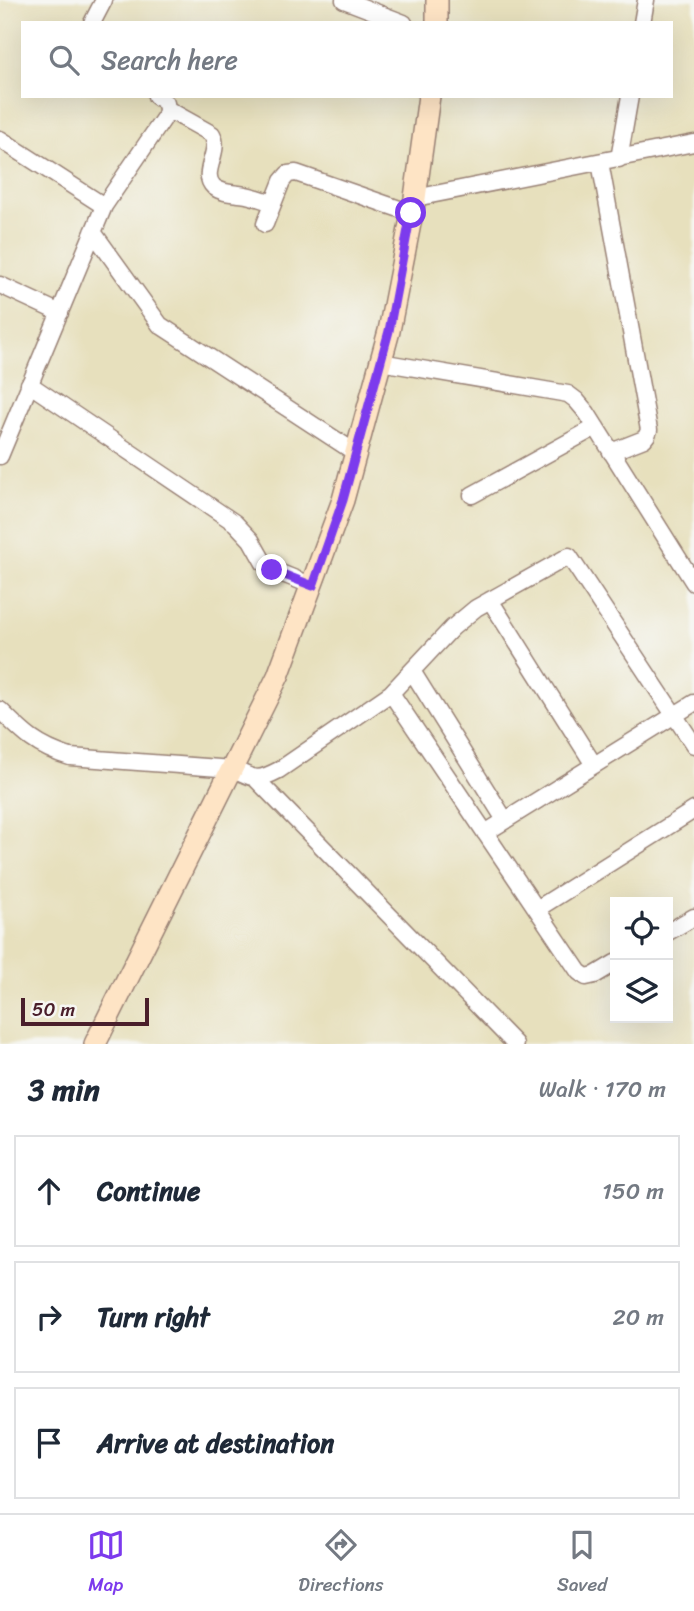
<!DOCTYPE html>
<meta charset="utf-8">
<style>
body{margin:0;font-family:Sriracha,sans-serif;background:#f6f6f7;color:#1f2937}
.controls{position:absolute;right:21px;bottom:21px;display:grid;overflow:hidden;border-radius:0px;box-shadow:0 7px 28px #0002}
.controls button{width:63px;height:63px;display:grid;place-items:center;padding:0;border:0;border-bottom:2px solid #e0e1e3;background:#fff;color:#1f2937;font:35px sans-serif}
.scale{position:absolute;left:21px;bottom:18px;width:128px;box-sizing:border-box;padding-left:7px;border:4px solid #4a1f2b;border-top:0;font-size:19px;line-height:24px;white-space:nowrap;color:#4a1f2b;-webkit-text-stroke:5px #f6f6f2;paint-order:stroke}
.stop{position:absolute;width:21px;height:21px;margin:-16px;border:5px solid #7c3aed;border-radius:50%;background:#fff}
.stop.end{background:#7c3aed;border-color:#fff;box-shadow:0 2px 7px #0008}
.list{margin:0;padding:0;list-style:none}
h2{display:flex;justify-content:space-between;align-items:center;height:91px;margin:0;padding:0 28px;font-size:30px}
h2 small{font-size:23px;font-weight:400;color:#747a83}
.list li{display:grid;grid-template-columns:46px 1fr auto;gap:21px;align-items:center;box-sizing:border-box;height:112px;margin:0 14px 14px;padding:0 14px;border:2px solid #e0e1e3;border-radius:0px}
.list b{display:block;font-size:26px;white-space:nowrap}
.list em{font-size:23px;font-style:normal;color:#747a83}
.icon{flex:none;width:38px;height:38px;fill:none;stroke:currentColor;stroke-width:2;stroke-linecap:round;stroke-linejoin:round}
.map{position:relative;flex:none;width:694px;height:1044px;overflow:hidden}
.search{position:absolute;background:#fff;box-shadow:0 7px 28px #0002;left:21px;right:21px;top:21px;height:77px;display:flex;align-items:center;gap:18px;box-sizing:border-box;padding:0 24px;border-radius:0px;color:#747a83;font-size:26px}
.sheet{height:469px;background:#fff}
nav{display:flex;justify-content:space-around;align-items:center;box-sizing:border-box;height:98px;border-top:2px solid #e0e1e3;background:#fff;font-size:19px;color:#747a83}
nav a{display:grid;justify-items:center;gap:4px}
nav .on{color:#7c3aed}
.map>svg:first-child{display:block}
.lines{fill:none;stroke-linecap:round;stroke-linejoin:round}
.street-casing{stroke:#988074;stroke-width:19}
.secondary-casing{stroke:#988074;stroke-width:24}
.street{stroke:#fff;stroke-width:16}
.secondary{stroke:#fee4c5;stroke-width:21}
.route{stroke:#7c3aed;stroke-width:9}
</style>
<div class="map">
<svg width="694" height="1044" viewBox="0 0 694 1044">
<rect width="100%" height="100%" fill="#f6f6f2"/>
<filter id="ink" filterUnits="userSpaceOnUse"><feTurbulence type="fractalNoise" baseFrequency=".0143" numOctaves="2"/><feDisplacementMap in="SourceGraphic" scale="14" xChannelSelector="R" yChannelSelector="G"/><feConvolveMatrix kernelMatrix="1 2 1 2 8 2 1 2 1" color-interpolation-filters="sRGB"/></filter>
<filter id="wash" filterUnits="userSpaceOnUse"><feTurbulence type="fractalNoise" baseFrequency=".00686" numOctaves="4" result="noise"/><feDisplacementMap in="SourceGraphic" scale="28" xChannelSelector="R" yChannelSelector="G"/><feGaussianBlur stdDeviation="1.57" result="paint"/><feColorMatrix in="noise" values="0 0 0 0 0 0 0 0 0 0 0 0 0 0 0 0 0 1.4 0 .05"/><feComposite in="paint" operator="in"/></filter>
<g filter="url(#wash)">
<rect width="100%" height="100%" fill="#e7e0bd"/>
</g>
<g filter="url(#ink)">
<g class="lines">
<defs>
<path id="street" d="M344,0L404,23
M92,23L104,0
M642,23L646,0
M167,109L212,134C222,152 199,173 214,187C223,194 235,193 246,195C256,197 264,200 273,203
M0,139L104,206
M619,159L630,96
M600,162L649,430L647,435L644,439L611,452
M415,198L694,143
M265,224L282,181L288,174L296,173L411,213
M93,232L160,325L356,453
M0,285L60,313
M380,362L568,394L576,400L587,413L694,583
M29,384L235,523L251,540L264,563L273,570L313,586
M0,456L104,206L166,115L167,109L166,103L156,96
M472,495L596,427
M490,600L594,765
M412,671L505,820
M391,693L579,972L586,977L595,975L615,963
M0,710C24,734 37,747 70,757L233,769C256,779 256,782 279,770L391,693L452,628L476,608L569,556L694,745
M256,779L515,1044
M485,833L694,703
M537,909L694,810
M668,932L694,917"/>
<path id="secondary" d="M437,0V23
M95,1044L278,676L343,500L389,331L415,198L429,96"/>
</defs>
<!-- street casing -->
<use href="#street" class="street-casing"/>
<!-- secondary casing -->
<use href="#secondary" class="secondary-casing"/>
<!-- street -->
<use href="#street" class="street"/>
<!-- secondary -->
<use href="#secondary" class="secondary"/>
</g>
</g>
<g class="lines" filter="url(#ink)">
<!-- route -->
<path class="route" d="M272,570L313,586L343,500L389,331L411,213"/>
</g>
</svg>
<div class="controls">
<button><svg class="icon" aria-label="locate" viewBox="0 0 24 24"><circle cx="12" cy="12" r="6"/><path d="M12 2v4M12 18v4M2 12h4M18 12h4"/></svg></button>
<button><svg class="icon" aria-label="layers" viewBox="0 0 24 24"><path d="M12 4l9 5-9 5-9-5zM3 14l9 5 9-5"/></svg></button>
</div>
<div class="scale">50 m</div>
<div class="stop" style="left:411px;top:213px"></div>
<div class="stop end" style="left:272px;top:570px"></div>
<div class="search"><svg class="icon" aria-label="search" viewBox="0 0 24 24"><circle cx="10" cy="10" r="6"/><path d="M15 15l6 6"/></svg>Search here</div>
</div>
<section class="sheet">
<h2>3 min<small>Walk · 170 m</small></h2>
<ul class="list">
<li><svg class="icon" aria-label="ahead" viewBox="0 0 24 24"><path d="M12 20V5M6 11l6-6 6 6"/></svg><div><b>Continue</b></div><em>150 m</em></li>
<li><svg class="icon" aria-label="right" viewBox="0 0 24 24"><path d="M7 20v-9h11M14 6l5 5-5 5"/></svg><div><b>Turn right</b></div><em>20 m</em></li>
<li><svg class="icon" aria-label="arrive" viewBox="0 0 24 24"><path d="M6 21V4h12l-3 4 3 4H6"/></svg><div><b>Arrive at destination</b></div></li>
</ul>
</section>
<nav>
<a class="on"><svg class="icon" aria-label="map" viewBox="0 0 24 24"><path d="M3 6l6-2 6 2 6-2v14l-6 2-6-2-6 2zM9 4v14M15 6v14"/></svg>Map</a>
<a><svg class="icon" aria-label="directions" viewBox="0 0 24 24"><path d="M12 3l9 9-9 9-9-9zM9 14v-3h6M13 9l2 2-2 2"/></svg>Directions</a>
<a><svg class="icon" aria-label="saved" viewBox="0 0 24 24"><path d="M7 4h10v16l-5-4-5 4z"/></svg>Saved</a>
</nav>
